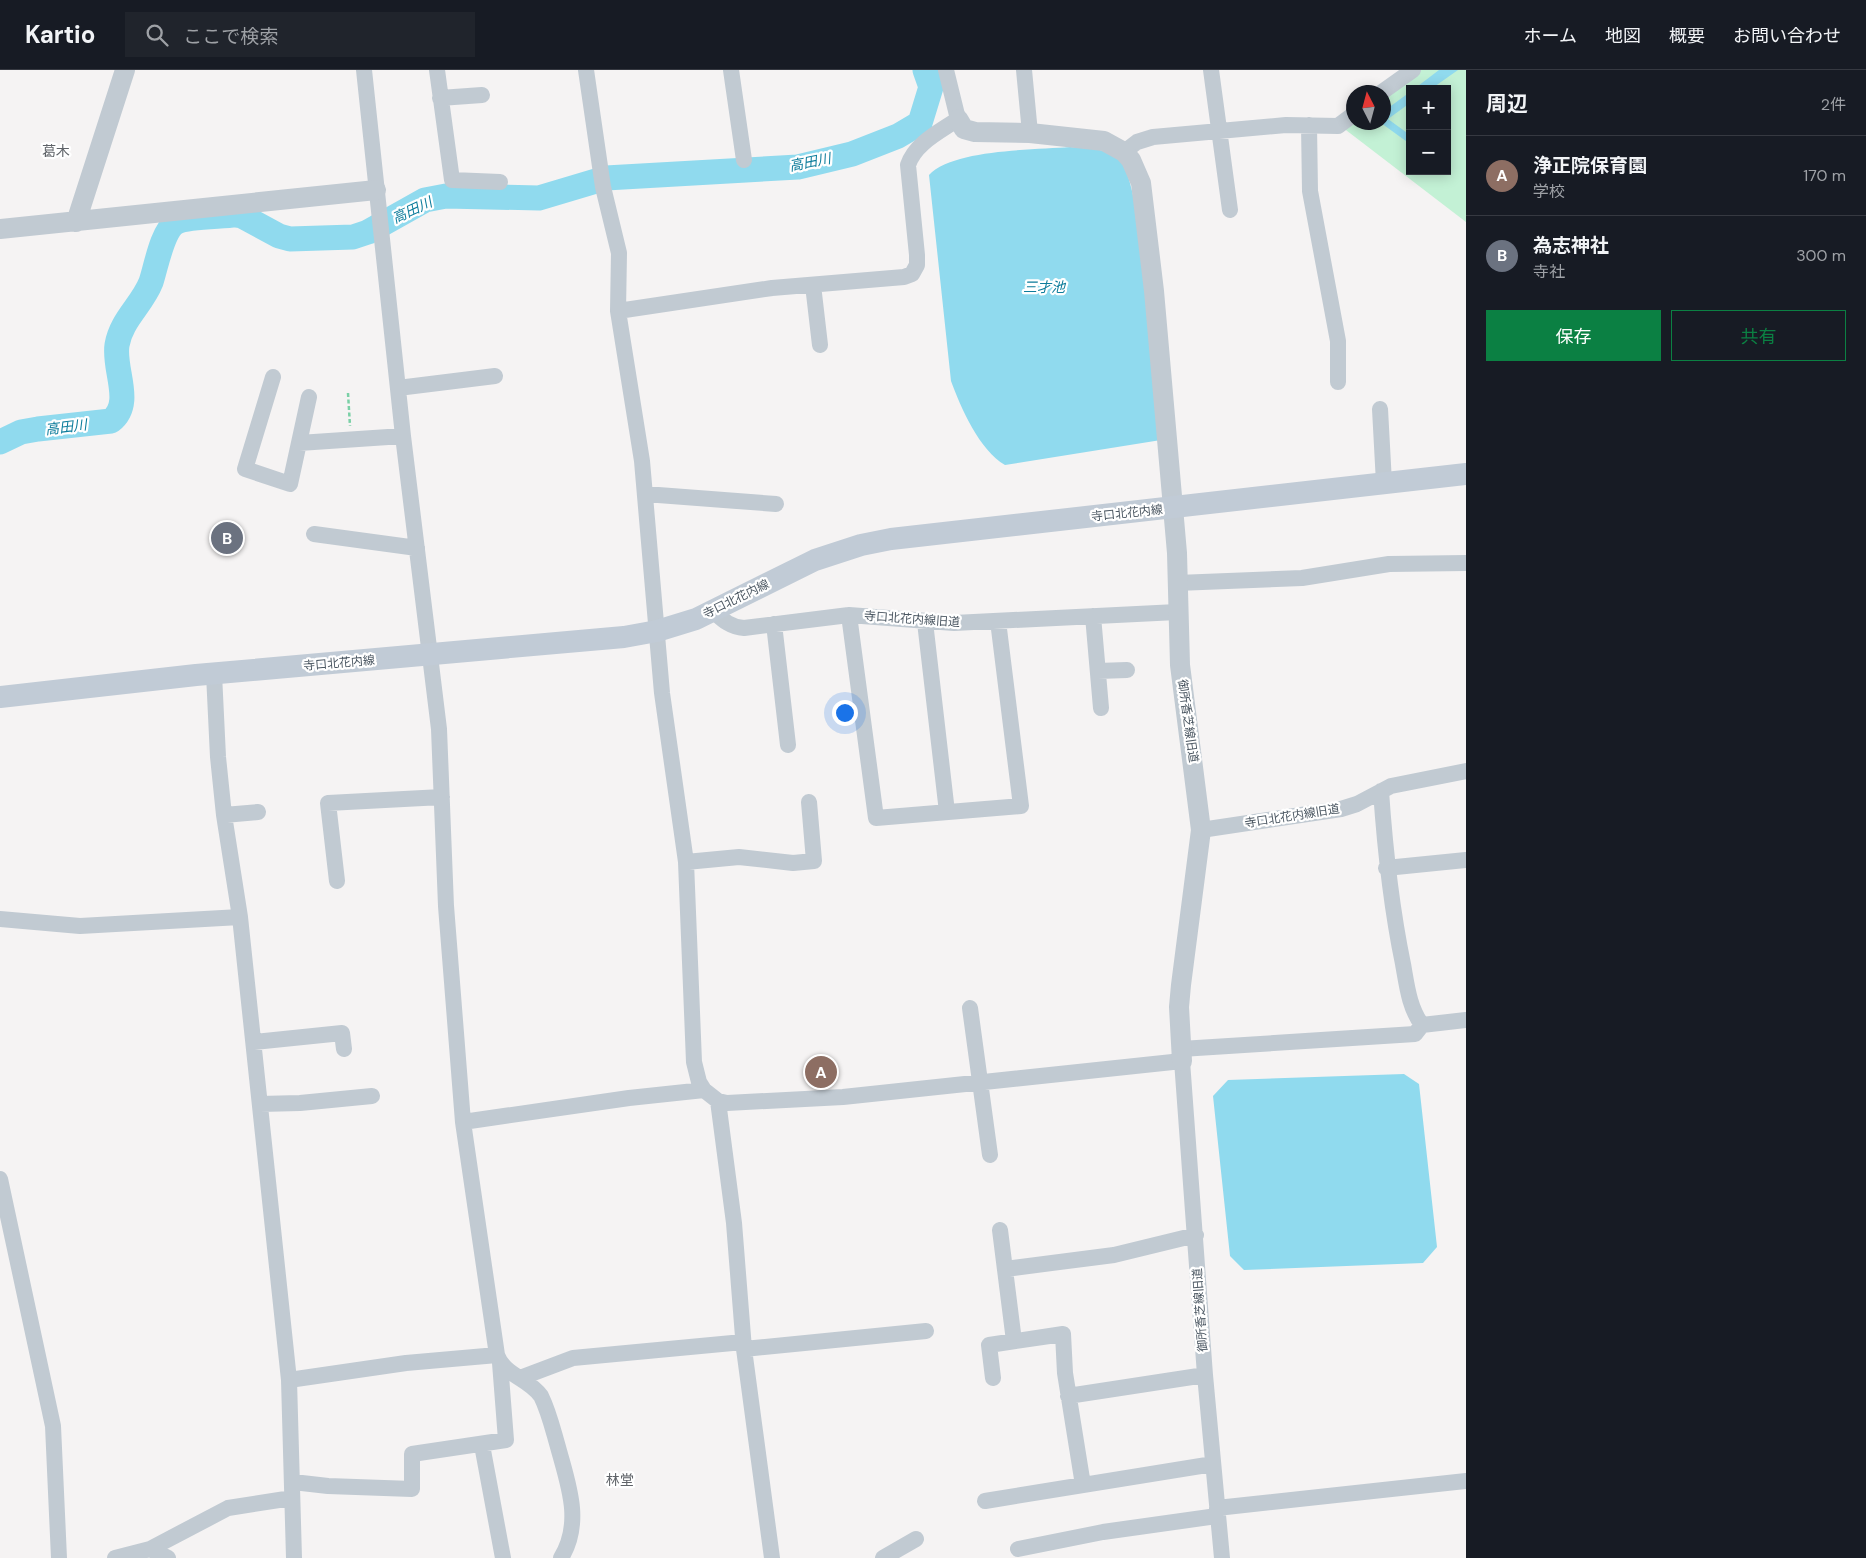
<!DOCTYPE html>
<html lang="ja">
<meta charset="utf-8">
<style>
body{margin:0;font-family:"DM Sans","Noto Sans JP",sans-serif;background:#20242c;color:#f1f3f6}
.controls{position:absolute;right:15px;top:15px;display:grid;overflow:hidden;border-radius:0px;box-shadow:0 2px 12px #0003}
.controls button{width:45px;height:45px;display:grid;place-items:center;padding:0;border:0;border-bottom:1px solid #363941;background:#171b24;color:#f1f3f6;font:25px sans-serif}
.compass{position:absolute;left:1346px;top:15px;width:45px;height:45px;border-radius:50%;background:#171b24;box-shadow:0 2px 12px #0003;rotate:354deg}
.you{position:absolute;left:844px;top:642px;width:18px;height:18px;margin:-12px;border:4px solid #fff;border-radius:50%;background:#1a73e8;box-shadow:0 0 0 8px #1a73e833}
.badge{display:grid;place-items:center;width:32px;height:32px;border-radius:50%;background:#0b8043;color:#fff;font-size:16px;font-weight:700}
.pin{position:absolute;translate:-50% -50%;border:2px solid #fff;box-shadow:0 1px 5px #0006}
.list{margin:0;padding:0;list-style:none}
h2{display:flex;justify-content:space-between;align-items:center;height:65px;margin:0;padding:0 20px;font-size:21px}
h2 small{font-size:16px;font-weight:400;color:#9ea1a6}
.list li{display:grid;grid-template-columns:32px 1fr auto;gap:15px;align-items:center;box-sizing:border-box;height:80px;padding:0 20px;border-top:1px solid #363941}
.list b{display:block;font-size:19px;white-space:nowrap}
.list p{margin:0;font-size:16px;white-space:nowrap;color:#9ea1a6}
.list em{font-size:16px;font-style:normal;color:#9ea1a6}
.actions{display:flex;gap:10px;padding:15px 20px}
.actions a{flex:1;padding:11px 0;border:1px solid #0b8043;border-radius:0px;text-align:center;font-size:18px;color:#0b8043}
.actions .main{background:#0b8043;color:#fff}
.icon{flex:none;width:28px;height:28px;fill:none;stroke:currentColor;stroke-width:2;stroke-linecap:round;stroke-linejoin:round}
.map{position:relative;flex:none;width:1466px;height:1488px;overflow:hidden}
header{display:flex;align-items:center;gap:30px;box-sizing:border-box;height:70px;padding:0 25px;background:#171b24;border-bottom:1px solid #363941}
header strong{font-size:24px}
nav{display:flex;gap:28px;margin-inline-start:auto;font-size:18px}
.search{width:350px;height:45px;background:#20242c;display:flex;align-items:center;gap:12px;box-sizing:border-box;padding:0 18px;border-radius:0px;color:#9ea1a6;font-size:19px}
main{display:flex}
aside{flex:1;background:#171b24}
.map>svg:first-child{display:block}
.green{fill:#c3f1d5;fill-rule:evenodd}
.water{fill:#90daee}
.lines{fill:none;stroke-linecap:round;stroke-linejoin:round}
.river{stroke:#90daee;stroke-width:25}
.path{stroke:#7ad0a6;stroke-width:2.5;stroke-dasharray:4 2.5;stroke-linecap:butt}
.minor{stroke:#c1cad2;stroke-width:16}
.tertiary{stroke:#c1cad2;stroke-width:20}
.secondary{stroke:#c1cbd6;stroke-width:22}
.labels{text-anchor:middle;stroke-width:4.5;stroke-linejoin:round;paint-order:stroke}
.street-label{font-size:12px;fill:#4a5661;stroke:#fff}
.neighbourhood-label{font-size:14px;fill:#5f6368;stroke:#fff}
.water-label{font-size:14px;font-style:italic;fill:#0c7c9b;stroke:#fff}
</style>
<header>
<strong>Kartio</strong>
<div class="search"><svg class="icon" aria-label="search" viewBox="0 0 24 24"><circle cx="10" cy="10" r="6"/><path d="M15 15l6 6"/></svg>ここで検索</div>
<nav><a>ホーム</a><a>地図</a><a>概要</a><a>お問い合わせ</a></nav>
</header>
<main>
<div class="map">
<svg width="1466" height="1488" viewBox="0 0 1466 1488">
<rect width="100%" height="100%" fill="#f5f3f3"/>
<!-- green -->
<path class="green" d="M1418,0H1466V152L1342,57L1354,52H1384V26ZM1410,19H1447V101H1410Z"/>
<!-- water -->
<path class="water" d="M1439,0H1458L1431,19H1414Z
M1410,22V33L1388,49L1410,65V74L1381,53L1384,52V41Z
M1070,77C1086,79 1108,77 1120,90C1143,113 1157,326 1161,370L1005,395C979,380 961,338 951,311L929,105C953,79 1034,80 1070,77Z
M1404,1004L1419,1014L1437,1177L1423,1193L1244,1200L1230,1186L1213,1026L1228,1010Z"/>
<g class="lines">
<!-- river -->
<path class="river" d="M0,372L21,362L38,359L111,351C134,333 113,300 117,275C121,250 142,235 151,212C156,197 162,162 175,153C186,146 221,147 235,145L242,146L279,166L290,169L353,167L368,162L425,130L446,126L539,128L606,108L798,97L852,84L898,66L920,53L931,17L925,0"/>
<!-- path -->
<path class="path" d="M348,323L350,356"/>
<!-- minor -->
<path class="minor" d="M364,0L403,366L439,659L446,836L463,1052L497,1285C505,1306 528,1308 541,1326C549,1342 553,1360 558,1377C568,1414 583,1452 561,1488
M437,0L452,110L500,112
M586,0L603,117L619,183L618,241L642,391L662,623L686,792L694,992L699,1012L704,1020L718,1031L727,1033L843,1027L1182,991L1205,1305L1222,1488
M731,0L744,90
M1024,0L1030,63
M1211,0L1230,140
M1382,22L1413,0
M440,28L482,25
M1309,55L1310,121L1338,271V312
M1124,82L1137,72L1153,67L1286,55L1338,56L1354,44
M813,215L820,275
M618,241L772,218L904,207L912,204L917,195V185L908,95C915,73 941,61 958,49L946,0
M273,307L245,399L290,414L309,327
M398,318L495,306
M1380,339L1384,413
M299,373L403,366
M645,424L776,434
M314,464L417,478
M1177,513L1302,508L1389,494L1466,493
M713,541C723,550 730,557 744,558L849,545L954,553L1177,542
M849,545L876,748L1021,736L998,551
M1093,546L1101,638
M925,552L947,742
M774,554L788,675
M1098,601L1127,600
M214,604L218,687L224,745L240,847L289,1310L294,1488
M1381,721C1385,779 1391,836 1403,894C1407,916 1409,937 1422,955L1466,950
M224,745L258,742
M1201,760L1341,739L1357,734L1391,716L1466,701
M686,792L739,787L793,793L814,791L809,732
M1386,798L1466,790
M337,811L328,733L442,727
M0,849L80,856L240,847
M970,938L990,1085
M254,972L342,963L344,979
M1181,979L1415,964L1422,955
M718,1031L734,1153L744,1279L772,1488
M260,1034L300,1033L372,1026
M463,1052L629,1028L704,1020
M0,1109L53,1356L59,1488
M1000,1160L1014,1271
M1005,1199L1114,1185L1196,1165
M744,1279L926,1261
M520,1308L573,1288L743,1272
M993,1308L989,1275L1063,1264L1065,1303L1083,1415
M289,1310L406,1293L497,1285
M1068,1326L1205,1305
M482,1375L503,1488
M293,1412L328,1416L412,1419V1384L506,1370L500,1293
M985,1431L1213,1394
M1217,1438L1466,1411
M150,1479L168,1488
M1018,1479L1103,1462L1217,1446
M115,1488L150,1479L228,1438L292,1428
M883,1488L916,1469"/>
<!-- tertiary -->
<path class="tertiary" d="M958,49L964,59L975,62L1030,63L1104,71L1124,82L1131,90L1141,113L1154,221L1177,483L1180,595L1201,760L1181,915L1179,937L1182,991
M76,152L125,0
M0,159L376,120"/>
<!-- secondary -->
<path class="secondary" d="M0,627L196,605L624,567L657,561L696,549L815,490L861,475L891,469L1466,404"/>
</g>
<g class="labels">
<!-- street labels -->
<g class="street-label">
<text transform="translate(1127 443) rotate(-6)" y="4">寺口北花内線</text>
<text transform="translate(736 529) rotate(-26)" y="4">寺口北花内線</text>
<text transform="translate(912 549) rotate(4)" y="4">寺口北花内線旧道</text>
<text transform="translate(339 593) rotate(-5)" y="4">寺口北花内線</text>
<text transform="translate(1188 651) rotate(82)" y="4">御所香芝線旧道</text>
<text transform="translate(1292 746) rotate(-9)" y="4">寺口北花内線旧道</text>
<text transform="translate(1200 1240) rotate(-94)" y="4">御所香芝線旧道</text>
</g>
<!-- neighbourhood labels -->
<g class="neighbourhood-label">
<text x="56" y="86">葛木</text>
<text x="620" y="1415">林堂</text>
</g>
<!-- water labels -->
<g class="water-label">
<text transform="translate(810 92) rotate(-11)" y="5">高田川</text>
<text transform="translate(412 140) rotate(-25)" y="5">高田川</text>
<text x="1044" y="222">三才池</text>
<text transform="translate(66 357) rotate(-7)" y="5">高田川</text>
</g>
</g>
</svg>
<div class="controls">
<button>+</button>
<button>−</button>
</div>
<svg class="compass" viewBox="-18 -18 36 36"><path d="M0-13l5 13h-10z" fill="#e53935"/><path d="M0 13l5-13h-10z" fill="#9ea1a6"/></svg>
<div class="you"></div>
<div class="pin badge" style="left:821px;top:1002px;background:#8d6e63">A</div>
<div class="pin badge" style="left:227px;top:468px;background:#6b7280">B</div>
</div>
<aside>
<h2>周辺<small>2件</small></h2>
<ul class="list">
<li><span class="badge" style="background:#8d6e63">A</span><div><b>浄正院保育園</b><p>学校</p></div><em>170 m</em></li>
<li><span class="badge" style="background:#6b7280">B</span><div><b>為志神社</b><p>寺社</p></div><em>300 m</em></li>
</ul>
<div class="actions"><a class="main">保存</a><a>共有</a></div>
</aside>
</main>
